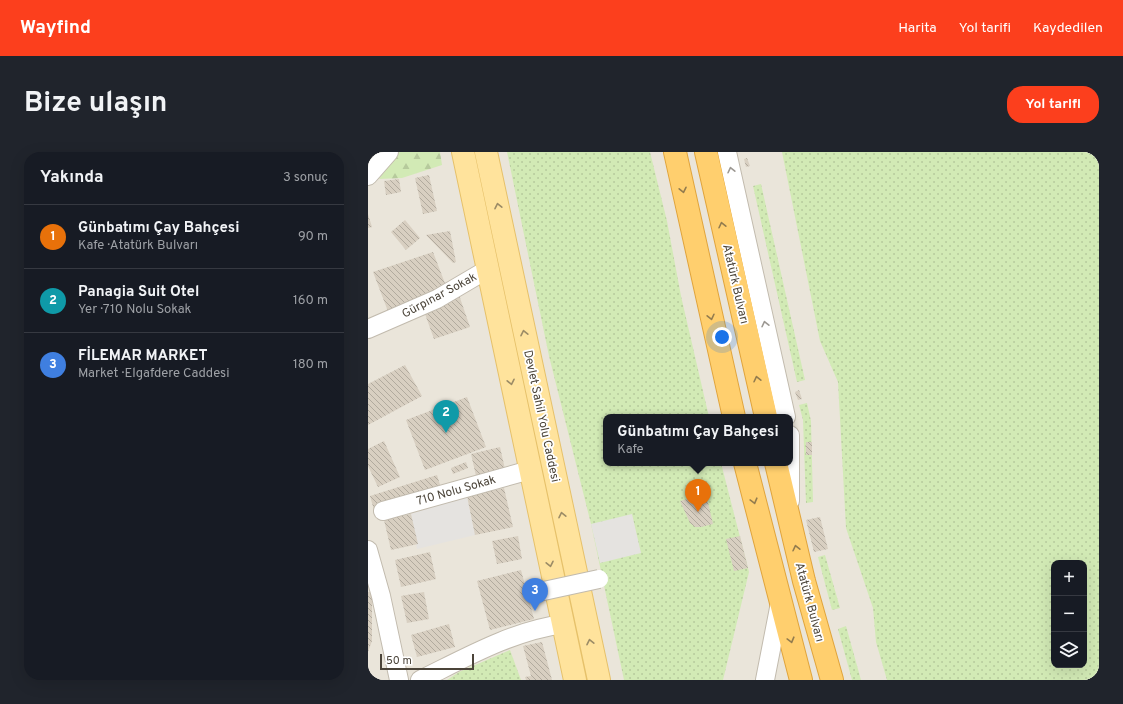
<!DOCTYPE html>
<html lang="tr">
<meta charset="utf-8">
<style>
body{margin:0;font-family:Overpass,sans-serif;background:#20242c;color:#f1f3f6}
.controls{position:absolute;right:12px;bottom:12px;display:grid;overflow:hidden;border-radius:8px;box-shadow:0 4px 16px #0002}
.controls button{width:36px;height:36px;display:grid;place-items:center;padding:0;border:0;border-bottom:1px solid #363941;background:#171b24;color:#f1f3f6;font:20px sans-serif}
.scale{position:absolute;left:12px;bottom:10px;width:94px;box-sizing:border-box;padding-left:4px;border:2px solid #4b4439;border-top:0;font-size:11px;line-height:14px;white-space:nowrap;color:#4b4439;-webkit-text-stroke:3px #fff;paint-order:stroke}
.you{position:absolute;left:354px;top:185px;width:14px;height:14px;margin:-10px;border:3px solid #fff;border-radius:50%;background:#1a73e8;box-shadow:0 0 0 6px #1a73e833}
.badge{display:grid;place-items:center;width:26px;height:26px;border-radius:50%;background:#fc3f1d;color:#fff;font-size:13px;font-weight:700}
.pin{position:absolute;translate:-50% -33px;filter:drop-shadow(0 1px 2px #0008)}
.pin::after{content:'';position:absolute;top:21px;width:14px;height:12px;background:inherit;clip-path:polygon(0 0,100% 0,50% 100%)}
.popup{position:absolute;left:235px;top:262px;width:190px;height:52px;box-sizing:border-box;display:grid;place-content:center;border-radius:8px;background:#171b24;filter:drop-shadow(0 1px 3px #0005);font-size:13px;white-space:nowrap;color:#9ea1a6}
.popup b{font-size:15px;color:#f1f3f6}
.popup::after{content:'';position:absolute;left:50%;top:100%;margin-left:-8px;border:8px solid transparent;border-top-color:#171b24}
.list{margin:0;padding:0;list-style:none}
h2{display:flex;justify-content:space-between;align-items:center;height:52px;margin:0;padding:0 16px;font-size:17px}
h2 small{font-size:13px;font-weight:400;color:#9ea1a6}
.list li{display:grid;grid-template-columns:26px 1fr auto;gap:12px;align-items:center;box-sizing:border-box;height:64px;padding:0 16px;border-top:1px solid #363941}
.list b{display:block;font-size:15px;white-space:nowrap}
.list p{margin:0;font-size:13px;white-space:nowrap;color:#9ea1a6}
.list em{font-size:13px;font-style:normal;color:#9ea1a6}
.icon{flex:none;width:22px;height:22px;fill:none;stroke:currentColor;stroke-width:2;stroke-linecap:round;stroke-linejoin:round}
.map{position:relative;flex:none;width:731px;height:528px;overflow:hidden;border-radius:16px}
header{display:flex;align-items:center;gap:24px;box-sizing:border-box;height:56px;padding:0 20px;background:#fc3f1d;color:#fff}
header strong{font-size:19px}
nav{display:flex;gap:22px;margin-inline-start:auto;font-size:14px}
.intro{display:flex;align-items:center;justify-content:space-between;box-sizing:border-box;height:96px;padding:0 24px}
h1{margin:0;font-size:28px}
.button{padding:10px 18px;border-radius:16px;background:#fc3f1d;color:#fff;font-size:14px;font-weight:700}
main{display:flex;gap:24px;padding:0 24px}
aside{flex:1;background:#171b24;border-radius:16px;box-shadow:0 4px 16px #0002}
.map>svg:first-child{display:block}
.residential{fill:#eae5da;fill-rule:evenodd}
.grass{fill:url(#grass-dots);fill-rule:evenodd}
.forest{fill:url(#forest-firs)}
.parking{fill:#e5e3e0}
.building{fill:url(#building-back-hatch)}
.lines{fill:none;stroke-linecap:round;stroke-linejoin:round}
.minor-casing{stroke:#c2bbae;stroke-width:20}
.major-casing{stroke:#e6c16a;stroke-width:24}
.highway-casing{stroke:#e0a43c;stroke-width:24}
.minor{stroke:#fff;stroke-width:18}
.major{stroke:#ffe39c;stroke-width:22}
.highway{stroke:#ffcf6e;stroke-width:22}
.minor-bridge-casing{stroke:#c2bbae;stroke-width:20;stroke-linecap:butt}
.minor-bridge{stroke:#fff;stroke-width:18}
.oneway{stroke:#9c9892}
.oneway2{stroke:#937c4e}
.oneway3{stroke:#9c8c66}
.labels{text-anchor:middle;stroke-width:3.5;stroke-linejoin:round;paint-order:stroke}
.street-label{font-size:12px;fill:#4b4439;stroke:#fff}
</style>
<header>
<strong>Wayfind</strong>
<nav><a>Harita</a><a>Yol tarifi</a><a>Kaydedilen</a></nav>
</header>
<div class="intro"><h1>Bize ulaşın</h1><a class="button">Yol tarifi</a></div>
<main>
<aside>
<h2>Yakında<small>3 sonuç</small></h2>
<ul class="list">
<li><span class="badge" style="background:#e8710a">1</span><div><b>Günbatımı Çay Bahçesi</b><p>Kafe · Atatürk Bulvarı</p></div><em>90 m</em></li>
<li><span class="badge" style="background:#0f9aa8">2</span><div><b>Panagia Suit Otel</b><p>Yer · 710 Nolu Sokak</p></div><em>160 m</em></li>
<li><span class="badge" style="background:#3f7fe0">3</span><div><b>FİLEMAR MARKET</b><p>Market · Elgafdere Caddesi</p></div><em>180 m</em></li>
</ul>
</aside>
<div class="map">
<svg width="731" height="528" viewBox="0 0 731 528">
<defs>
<pattern id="grass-dots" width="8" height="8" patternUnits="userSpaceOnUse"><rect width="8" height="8" fill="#d2eab5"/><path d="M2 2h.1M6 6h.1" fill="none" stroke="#b6ca9c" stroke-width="1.8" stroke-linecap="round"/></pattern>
<pattern id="forest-firs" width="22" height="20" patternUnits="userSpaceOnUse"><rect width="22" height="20" fill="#d2eab5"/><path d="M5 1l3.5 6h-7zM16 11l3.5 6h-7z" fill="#b6ca9c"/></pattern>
<pattern id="building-back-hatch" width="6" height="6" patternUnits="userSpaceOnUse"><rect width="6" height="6" fill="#d8cfc1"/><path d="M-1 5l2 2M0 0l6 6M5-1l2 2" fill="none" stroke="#b1aa9e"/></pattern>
</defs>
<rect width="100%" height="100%" fill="#f6f3ec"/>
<!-- residential -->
<path class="residential" d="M0,0H731V528H0ZM238,265H422V311H238ZM686,411H716V513H686Z"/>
<!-- grass -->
<path class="grass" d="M139,0H282L299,69L313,144L341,265H238V311H353L381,420L355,528H256L223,372L181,204Z
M414,0H731V528H519L508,490L505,456L478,376L470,230L452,189ZM686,411H716V513H686Z
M393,32L437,228L429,230L385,34Z
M439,251L443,269L445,350L438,351L435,268L431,253Z
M457,403L472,456L464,458L450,405Z
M478,474L493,528H484L470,477Z
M142,498L153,528H79L91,520Z"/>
<!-- forest -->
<path class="forest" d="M29,0H72L74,13L34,26L11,27Z"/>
<!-- parking -->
<path class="parking" d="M99,344L107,383L49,397L43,362Z
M264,362L273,401L232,411L223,372Z"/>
<!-- building -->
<path class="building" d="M379,6L382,14L378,15L376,7Z
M61,23L69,59L55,62L47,26Z
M31,27L33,40L18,43L16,29Z
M0,62L4,75L0,76Z
M37,68L52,86L38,98L23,80Z
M82,79L88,110L85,111L58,83Z
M65,100L78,134L66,137L67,141L21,162L5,120Z
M91,143L102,175L66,187L57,162L69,158L68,154Z
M37,213L54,244L0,273V232Z
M431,238L434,247L430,248L427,240Z
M99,245L118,295L57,318L38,268Z
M16,289L32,325L10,335L0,314V297Z
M438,290H444V303H438Z
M132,295L137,317L108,324L103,302Z
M98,310L100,316L85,322L83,316Z
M69,323L73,336L6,358L2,344Z
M136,336L145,375L107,383L99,344Z
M338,342L345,372L333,375H327L322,371L312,349Z
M43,362L50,392L23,398L16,368Z
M452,365L460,397L446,400L438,368Z
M150,384L154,407L129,412L124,389Z
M372,384L380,416L366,419L358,387Z
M62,400L68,427L33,435L27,408Z
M153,418L166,467L122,478L109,429Z
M0,440H4V489L0,500Z
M56,440L61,467L39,471L33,444Z
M81,472L87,495L49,505L43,483Z
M174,490L184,528H158L157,525L163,524L155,494Z"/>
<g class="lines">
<defs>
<path id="minor" d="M359,0L418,265
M0,24L21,0
M0,177L69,147L120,117
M422,283V349
M15,359L162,318
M0,398L13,444L31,528
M52,528C97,506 144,479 195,472
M397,528L412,451"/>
<path id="major" d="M95,0L207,528
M118,0L231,528"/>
<path id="highway" d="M307,0L366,265
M338,0L398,265
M377,311L433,528
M408,311L436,429L464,528"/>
</defs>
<!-- minor casing -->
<use href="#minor" class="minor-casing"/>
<!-- major casing -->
<use href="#major" class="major-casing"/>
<!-- highway casing -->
<use href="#highway" class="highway-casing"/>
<!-- minor -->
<use href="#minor" class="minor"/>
<!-- major -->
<use href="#major" class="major"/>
<!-- highway -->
<use href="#highway" class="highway"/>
<defs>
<path id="minor-bridge" d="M171,440L231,427"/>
</defs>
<!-- minor-bridge casing -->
<use href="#minor-bridge" class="minor-bridge-casing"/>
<!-- minor-bridge -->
<use href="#minor-bridge" class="minor-bridge"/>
</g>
<!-- one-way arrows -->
<defs><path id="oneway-chevron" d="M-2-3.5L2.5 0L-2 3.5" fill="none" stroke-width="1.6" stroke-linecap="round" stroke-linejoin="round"/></defs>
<g class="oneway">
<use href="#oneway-chevron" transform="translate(363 18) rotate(-103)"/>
<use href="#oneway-chevron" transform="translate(397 172) rotate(-103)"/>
</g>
<g class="oneway2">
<use href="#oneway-chevron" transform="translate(315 38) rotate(78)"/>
<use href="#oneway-chevron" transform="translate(354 73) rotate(-103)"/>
<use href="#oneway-chevron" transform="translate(343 165) rotate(77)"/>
<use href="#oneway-chevron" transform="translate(389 227) rotate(-103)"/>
<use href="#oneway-chevron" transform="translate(386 349) rotate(75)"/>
<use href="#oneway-chevron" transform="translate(428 396) rotate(-103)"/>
<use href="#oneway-chevron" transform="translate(423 488) rotate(75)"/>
</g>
<g class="oneway3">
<use href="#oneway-chevron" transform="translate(130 54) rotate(-102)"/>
<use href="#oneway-chevron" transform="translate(156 181) rotate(-102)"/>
<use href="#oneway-chevron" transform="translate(143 230) rotate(78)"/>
<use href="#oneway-chevron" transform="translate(194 363) rotate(-102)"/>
<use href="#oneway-chevron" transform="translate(182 412) rotate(78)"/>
<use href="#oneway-chevron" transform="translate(222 490) rotate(-102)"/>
</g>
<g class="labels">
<!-- street labels -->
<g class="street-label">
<text transform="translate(368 132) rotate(77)" y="4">Atatürk Bulvarı</text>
<text transform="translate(71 143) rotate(-28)" y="4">Gürpınar Sokak</text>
<text transform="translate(174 264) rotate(78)" y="4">Devlet Sahil Yolu Caddesi</text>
<text transform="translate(88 338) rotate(-16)" y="4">710 Nolu Sokak</text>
<text transform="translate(442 450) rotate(75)" y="4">Atatürk Bulvarı</text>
</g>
</g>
</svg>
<div class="controls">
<button>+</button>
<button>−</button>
<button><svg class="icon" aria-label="layers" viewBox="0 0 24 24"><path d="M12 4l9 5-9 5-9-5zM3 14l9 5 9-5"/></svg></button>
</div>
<div class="scale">50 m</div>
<div class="you"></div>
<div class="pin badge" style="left:330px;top:360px;background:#e8710a">1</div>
<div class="popup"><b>Günbatımı Çay Bahçesi</b>Kafe</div>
<div class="pin badge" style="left:78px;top:281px;background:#0f9aa8">2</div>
<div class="pin badge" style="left:167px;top:459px;background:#3f7fe0">3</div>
</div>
</main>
